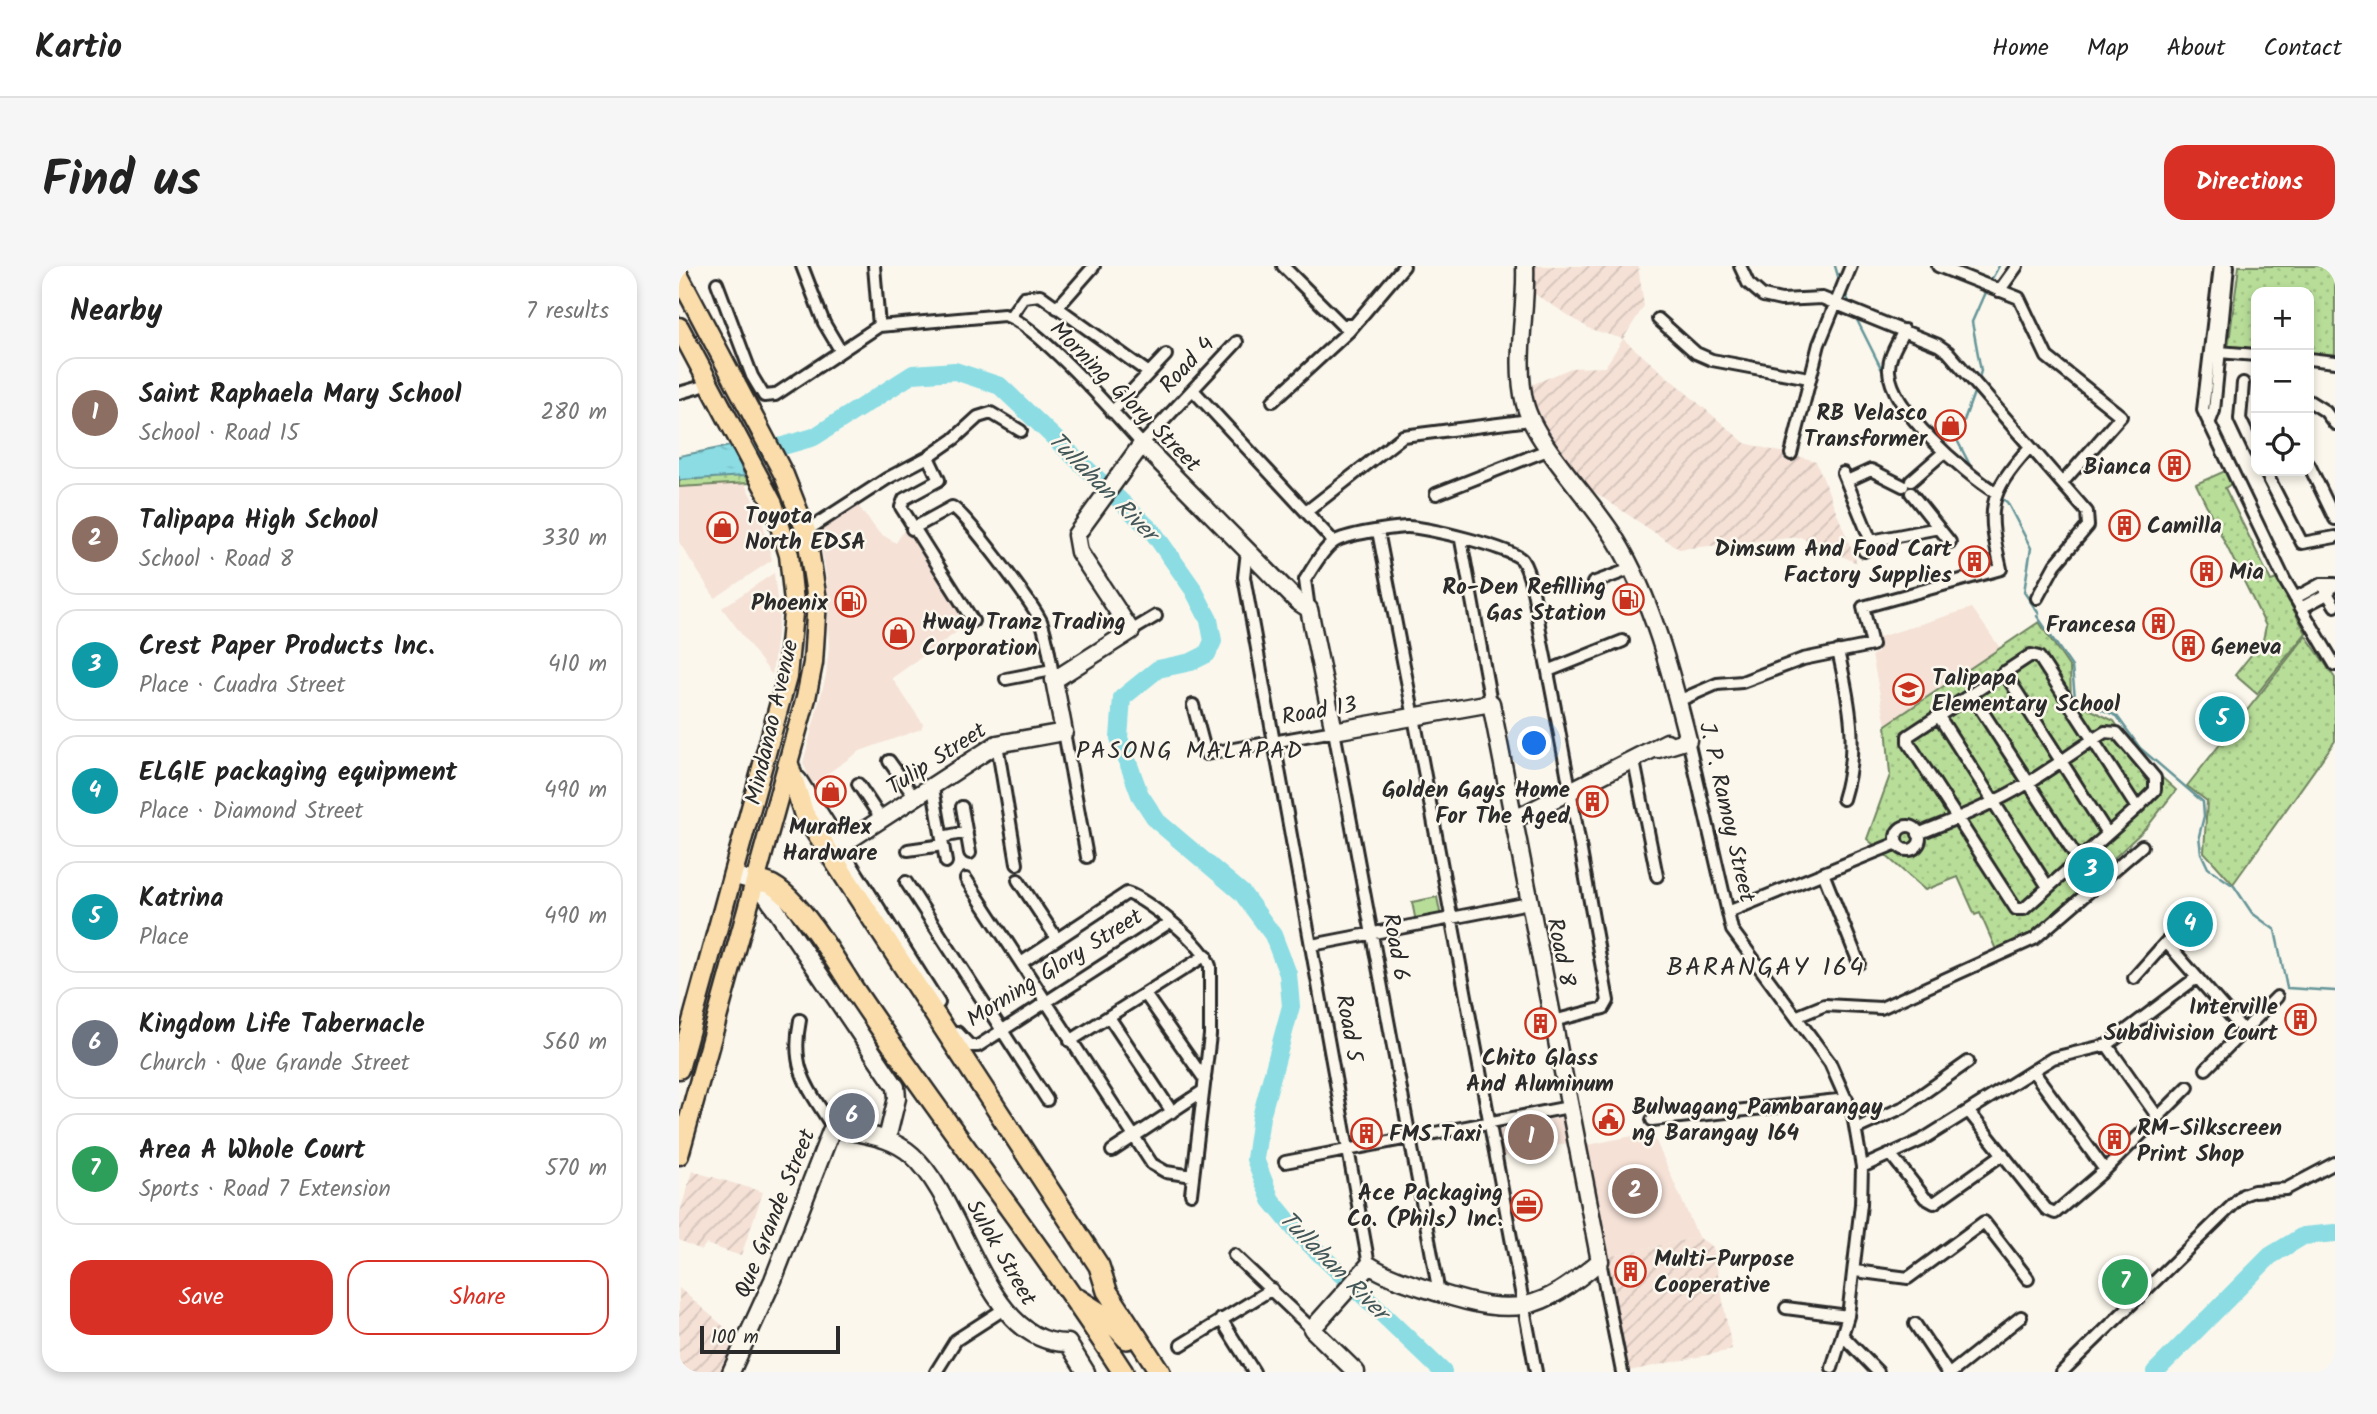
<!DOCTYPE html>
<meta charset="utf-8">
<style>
body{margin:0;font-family:Kalam,sans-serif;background:#f6f6f6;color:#222}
.controls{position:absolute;right:21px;top:21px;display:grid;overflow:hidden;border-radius:14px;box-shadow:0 4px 10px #0003}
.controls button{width:63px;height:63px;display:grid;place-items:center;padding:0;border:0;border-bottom:2px solid #e0e0e0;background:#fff;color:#222;font:35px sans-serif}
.scale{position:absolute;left:21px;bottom:18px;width:140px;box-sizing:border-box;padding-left:7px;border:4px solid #2b2b2b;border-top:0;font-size:19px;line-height:24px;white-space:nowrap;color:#2b2b2b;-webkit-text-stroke:5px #fbf7ec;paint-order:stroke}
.you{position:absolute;left:856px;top:478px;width:24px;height:24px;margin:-18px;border:5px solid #fff;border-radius:50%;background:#1a73e8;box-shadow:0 0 0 10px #1a73e833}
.badge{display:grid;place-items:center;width:46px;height:46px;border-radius:50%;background:#d93025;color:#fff;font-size:23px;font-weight:700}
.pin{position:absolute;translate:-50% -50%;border:4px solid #fff;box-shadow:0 2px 7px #0006}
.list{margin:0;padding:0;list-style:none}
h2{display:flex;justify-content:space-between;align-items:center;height:91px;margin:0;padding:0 28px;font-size:30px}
h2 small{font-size:23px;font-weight:400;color:#767676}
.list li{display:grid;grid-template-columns:46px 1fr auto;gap:21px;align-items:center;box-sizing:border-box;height:112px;margin:0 14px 14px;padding:0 14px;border:2px solid #e0e0e0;border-radius:21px}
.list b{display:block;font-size:26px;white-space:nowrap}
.list p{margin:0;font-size:23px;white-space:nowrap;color:#767676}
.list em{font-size:23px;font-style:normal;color:#767676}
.actions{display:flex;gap:14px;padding:21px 28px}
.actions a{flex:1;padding:16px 0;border:2px solid #d93025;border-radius:21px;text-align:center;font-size:24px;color:#d93025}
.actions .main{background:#d93025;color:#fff}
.icon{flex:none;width:38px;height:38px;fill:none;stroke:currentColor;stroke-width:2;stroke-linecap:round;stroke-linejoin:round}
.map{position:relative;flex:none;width:1656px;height:1106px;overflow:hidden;border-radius:21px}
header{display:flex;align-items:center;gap:42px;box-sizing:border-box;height:98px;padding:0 35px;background:#fff;border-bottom:2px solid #e0e0e0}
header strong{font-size:33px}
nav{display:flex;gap:38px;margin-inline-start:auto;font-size:24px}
.intro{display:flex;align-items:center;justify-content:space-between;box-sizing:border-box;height:168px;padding:0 42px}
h1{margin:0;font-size:49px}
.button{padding:18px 32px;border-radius:21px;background:#d93025;color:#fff;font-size:24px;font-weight:700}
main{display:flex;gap:42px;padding:0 42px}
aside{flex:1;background:#fff;border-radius:21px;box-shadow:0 4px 10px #0003}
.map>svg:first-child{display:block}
.built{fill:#f5e1d6}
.industrial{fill:url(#industrial-furrows)}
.grass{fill:url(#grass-dots);stroke:#718462;stroke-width:2}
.garden{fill:#b7dd98;stroke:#718462;stroke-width:2}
.water{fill:url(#water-waves);stroke:#659599;stroke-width:2}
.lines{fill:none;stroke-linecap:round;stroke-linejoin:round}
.shore{stroke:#517275;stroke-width:2}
.stream{stroke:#659599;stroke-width:2.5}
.river{stroke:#8bdce3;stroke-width:18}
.street-casing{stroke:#2b2b2b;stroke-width:16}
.secondary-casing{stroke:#2b2b2b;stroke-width:21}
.primary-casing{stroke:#2b2b2b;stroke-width:23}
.highway-casing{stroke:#2b2b2b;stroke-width:24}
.street{stroke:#fbf7ec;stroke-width:10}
.secondary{stroke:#fbf7ec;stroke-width:16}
.primary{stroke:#faddab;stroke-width:18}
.highway{stroke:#faddab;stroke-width:19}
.labels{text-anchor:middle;stroke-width:5;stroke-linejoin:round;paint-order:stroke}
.street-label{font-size:23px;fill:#2b2b2b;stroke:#fbf7ec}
.poi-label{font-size:23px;font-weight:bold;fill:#2b2b2b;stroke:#fbf7ec;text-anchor:start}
.water-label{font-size:24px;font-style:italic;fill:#435759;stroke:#fbf7ec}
.neighbourhood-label{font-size:24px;letter-spacing:2px;fill:#2b2b2b;stroke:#fbf7ec}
.quarter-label{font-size:26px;letter-spacing:2px;fill:#2b2b2b;stroke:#fbf7ec}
</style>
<header>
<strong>Kartio</strong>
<nav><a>Home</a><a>Map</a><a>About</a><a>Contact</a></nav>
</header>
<div class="intro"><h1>Find us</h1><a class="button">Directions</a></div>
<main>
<aside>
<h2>Nearby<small>7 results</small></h2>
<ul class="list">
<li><span class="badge" style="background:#8d6e63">1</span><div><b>Saint Raphaela Mary School</b><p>School · Road 15</p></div><em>280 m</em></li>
<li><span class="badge" style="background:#8d6e63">2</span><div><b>Talipapa High School</b><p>School · Road 8</p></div><em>330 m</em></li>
<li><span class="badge" style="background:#0f9aa8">3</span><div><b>Crest Paper Products Inc.</b><p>Place · Cuadra Street</p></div><em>410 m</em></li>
<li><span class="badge" style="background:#0f9aa8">4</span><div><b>ELGIE packaging equipment</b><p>Place · Diamond Street</p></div><em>490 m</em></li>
<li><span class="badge" style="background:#0f9aa8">5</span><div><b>Katrina</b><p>Place</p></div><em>490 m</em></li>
<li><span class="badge" style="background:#6b7280">6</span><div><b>Kingdom Life Tabernacle</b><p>Church · Que Grande Street</p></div><em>560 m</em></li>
<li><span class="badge" style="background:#2e9e5b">7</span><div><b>Area A Whole Court</b><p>Sports · Road 7 Extension</p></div><em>570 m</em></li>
</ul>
<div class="actions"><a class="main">Save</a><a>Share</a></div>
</aside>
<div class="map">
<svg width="1656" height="1106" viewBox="0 0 1656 1106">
<defs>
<pattern id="industrial-furrows" width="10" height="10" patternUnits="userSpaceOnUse" patternTransform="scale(1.75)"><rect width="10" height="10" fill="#f5e1d6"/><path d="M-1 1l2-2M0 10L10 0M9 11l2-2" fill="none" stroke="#d2c1b8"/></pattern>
<pattern id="grass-dots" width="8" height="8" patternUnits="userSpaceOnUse" patternTransform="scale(1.75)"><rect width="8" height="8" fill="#b7dd98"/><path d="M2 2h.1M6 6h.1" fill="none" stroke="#9ebe83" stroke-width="1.8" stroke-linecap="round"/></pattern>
<pattern id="water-waves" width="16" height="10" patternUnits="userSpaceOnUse" patternTransform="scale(1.75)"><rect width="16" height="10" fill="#8bdce3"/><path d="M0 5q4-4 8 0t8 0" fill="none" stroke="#78bdc3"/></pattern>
</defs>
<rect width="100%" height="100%" fill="#fbf7ec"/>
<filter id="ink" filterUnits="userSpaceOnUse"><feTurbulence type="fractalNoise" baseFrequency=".0143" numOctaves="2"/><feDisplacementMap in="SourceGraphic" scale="14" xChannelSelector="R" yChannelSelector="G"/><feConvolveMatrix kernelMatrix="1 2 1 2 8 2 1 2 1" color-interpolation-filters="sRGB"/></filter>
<g filter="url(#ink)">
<!-- built -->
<path class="built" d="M65,217L82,249L93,294L36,332L0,276V221Z
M177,237L200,267L217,277L228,259L292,356L213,412L244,458L242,463L181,485L133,518L124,497L147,410L150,381L148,314L139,262Z
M95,307L100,350L93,409L43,342Z
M1293,342L1321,382L1207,459L1193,389L1199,387L1194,373Z
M883,851L888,877L822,891L816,865Z
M973,866L1019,971L927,991L904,880Z"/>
<!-- industrial -->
<path class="industrial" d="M856,0H959L965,40L944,73L1066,177L1137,195L1178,297L1121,271L1000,283L908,221L855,152L848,121L892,102L926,101L944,73L911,63L854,27Z
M13,905L84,926L62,990L27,978L22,984L0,974V950Z
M1019,971L1034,981L1053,1084L950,1105L927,991Z
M0,1022L58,1072L44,1106H0Z"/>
<!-- grass -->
<path class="grass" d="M1560,0H1656V93L1630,90V26H1577V85L1549,83Z
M1546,205L1552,218L1546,222L1592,315L1598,313L1627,367L1578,428L1556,409L1584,374L1587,360L1517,218Z
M51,210H66L70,217L0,221V214Z
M1360,356L1391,402L1392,434L1435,455L1460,491L1497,524L1468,561L1357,666L1318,686L1301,647L1296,649L1279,611L1246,624L1188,573L1211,509L1207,459Z
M1627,370L1656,412V475L1554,618L1525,586L1528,535L1508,520Z"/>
<!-- garden -->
<path class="garden" d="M758,631L762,651L737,656L733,636Z
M1451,999L1464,1013L1441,1034L1428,1020Z"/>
<!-- water -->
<path class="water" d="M51,180L66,210L0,214V190Z"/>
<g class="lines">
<!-- shore -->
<path class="shore" d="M0,197L46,190L53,200L50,203L0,207"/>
<!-- stream -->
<path class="stream" d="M1156,0L1161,17
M1310,18L1320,0
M1166,26L1171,39
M1175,48L1205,108
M1299,115L1302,105L1293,56L1307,24
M1294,205L1278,174L1297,121
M1320,231L1328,236L1352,282L1345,326L1360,348
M1358,350L1393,401L1396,432L1438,450L1461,482L1524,536L1525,550L1520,570L1522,587L1529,602L1555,620L1573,647L1596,664L1608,722L1656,725"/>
<!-- river -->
<path class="river" d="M0,201L52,195L135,171L234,108L276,105L321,120L474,266L514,323L530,354L534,375L528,388L512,396L479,403L443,432L440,472L461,529L478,555L563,627L594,669L609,708L612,740L582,851L576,893L592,934L619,967L764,1106
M1476,1106L1591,990L1624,970L1656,967"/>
<defs>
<path id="street" d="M123,0L145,57L161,84
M195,0L200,60
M604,0L663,59H674
M1061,0L1069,17L1084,30L1102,34L1143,32L1259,79L1269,86L1408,246L1409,260L1376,299L1358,332
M1259,0L1340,32L1368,91L1442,150L1384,216
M1541,0L1524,144L1605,313L1656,399
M38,17L73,110L85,130L96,129L200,60L325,49C357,57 438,150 463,178L558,76
M1320,25L1338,0
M378,42L415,0
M331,51L345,31L361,29L470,107
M979,53L1017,87L1033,94L1130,112
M1225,64C1219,77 1209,91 1210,105C1212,144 1285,207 1316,226
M1540,86L1577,89
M1630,93L1656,96
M1564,117L1561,153L1577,187
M514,124L655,276
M0,127L31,118
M594,135L670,65L725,0
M1630,135L1646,145L1656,158
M433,146L487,89
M1530,158L1535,145L1549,0
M1112,188L1140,78L1172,0
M249,191L260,214L225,233L222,241L294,355
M1630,199L1656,253
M1586,205L1623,277L1656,271
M1164,207L1192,275
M1168,215L1192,204L1224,220
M1232,215L1264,187
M1232,227L1271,276
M757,228L871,183
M627,246L724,170L851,154
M233,263L273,241C285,245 354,339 362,355C369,373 371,395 375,414
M127,265L209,212L249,191L275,173L299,151L312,147L342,165
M699,265C754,545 805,826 857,1106
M782,274L812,437
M568,285L565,311L690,999
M1185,285L1192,275L1260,262
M914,317L952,303
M1645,322L1656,340
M1616,332L1642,318H1656
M1622,342L1648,328L1656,318
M630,343L626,314C633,303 644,283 655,276C667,268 712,262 727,261C743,260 834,282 843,294C855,312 859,359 864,381C888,499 907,617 929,735L925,742L874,755
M452,365L477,350
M1159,385C1171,437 1180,482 1164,533
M869,405L944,375
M1325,406L1428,567
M327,413L373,404
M1292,428L1399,593
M999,435L1038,418L1063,416L1124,393L1193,379L1184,341L1322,303C1308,243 1308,229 1350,182
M514,439L527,488L655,465L760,1027
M1259,449L1369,621
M385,466L408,591
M1009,474L1053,664L1151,797L1174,849L1183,901L1182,938L1169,1050L1153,1102
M318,478L338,598
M210,495L237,533
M955,495L978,610
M179,518L203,554
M254,522L267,596
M283,541L291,587
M1217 572a12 12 0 1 1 24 0a12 12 0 1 1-24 0Z
M1239,568C1276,553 1315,538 1349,517C1375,501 1400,482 1426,466L1438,467L1476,512V524L1458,542L1345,643H1337L1229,476V470L1352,389L1360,391L1458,542
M263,571L288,566
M161,580L260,737
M229,584L264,579
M1144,607L1180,697
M287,613L473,898L487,906L514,910
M339,614L378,673
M227,616L368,834
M1049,646L1218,577
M633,679L850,637
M342,697L448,627C469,634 524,678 531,700V769L512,928
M1455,712L1487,676L1565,765
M466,728L526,814
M1119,750L1146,739L1202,742L1355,673L1463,580
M430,751L493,846
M121,754C111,804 129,821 154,862
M278,766L291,780H299L491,656
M391,775L527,689
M1428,779L1478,850
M1527,803L1598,731
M1354,805L1426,904
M1290,846L1367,943L1376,947L1426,904L1509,821
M973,854L1168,833
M1177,863L1225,841L1289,796
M433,885L524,825
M1213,890L1246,932L1255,937L1324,888
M606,896L890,841
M1183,901L1243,874L1374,792L1428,779L1517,712
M555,989L633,1063
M921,995L943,1106
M1176,1005L1229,1012L1305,956L1349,1013
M1107,1042L1169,1050
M542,1053L575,1106
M1236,1058L1268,1106
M1165,1071L1199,1106
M502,1079L593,1023
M257,1106L277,1074L325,1043
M1273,1106L1342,1051
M1383,1106L1564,929L1575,925L1607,923L1656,897"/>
<path id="secondary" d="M846,0C848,45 835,94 846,138C856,178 914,235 937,274C973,333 992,407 1009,474L979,483
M119,514L161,580L318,478L385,466L375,414L452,365L400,286L397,269L463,178L618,335L630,343L655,465L812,437L921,995C860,1046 836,1051 760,1027C736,1019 712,1013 690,999L633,1063L677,1106
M834,554L988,476
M53,609L78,616L217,821L218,832L208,873
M52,1106L94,1014L152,865L159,862C185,869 212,870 233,889C287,937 306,1079 389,1077L407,1106"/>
<path id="primary" d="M0,10L105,209L127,265L138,334L134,397L127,432L0,889
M0,61L94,238L110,289L115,336L108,411L0,803"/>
<path id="highway" d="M110,500L125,548L420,1000L428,1025L481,1106
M78,616C109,610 158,698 174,722C261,852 359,975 444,1106
M399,1033L426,1050L448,1073"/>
</defs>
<!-- street casing -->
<use href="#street" class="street-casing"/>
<!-- secondary casing -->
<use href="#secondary" class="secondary-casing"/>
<!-- primary casing -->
<use href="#primary" class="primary-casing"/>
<!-- highway casing -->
<use href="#highway" class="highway-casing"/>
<!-- street -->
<use href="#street" class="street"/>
<!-- secondary -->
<use href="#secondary" class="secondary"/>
<!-- primary -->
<use href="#primary" class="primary"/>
<!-- highway -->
<use href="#highway" class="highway"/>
</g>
</g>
<!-- icons -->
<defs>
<symbol id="shop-ring" viewBox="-11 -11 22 22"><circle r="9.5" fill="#fbf7ec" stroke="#c8321e" stroke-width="1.5"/><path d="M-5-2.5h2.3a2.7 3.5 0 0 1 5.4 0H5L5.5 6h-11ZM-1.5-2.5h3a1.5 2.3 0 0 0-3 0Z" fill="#c8321e"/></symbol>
<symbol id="building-ring" viewBox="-11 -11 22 22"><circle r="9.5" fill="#fbf7ec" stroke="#c8321e" stroke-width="1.5"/><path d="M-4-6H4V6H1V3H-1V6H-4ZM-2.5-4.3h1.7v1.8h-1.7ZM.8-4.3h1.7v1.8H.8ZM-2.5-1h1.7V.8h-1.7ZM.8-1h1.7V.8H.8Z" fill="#c8321e"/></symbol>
<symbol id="fuel-ring" viewBox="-11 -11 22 22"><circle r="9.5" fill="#fbf7ec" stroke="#c8321e" stroke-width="1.5"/><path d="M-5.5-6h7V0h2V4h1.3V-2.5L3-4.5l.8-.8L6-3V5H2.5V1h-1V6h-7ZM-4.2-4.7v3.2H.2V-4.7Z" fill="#c8321e"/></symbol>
<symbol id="school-ring" viewBox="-11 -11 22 22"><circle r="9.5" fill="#fbf7ec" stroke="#c8321e" stroke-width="1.5"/><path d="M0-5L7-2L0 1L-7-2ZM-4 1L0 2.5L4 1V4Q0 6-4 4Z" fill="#c8321e"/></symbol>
<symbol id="civic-ring" viewBox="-11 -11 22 22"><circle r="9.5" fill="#fbf7ec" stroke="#c8321e" stroke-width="1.5"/><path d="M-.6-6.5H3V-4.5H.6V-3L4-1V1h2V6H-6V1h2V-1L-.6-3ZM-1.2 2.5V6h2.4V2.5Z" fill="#c8321e"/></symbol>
<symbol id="office-ring" viewBox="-11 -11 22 22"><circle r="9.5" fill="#fbf7ec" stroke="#c8321e" stroke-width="1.5"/><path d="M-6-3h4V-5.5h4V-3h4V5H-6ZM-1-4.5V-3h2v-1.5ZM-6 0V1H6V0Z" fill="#c8321e"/></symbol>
</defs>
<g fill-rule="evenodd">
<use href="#shop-ring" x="1254" y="142" width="35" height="35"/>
<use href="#building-ring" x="1478" y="182" width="35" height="35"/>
<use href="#building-ring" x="1428" y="242" width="35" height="35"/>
<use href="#shop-ring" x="26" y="244" width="35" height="35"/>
<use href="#building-ring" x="1278" y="278" width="35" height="35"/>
<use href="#building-ring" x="1510" y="288" width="35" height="35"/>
<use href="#fuel-ring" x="932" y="316" width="35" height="35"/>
<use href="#fuel-ring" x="154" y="318" width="35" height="35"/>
<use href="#building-ring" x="1462" y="340" width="35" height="35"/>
<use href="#shop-ring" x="202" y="350" width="35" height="35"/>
<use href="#building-ring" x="1492" y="362" width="35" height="35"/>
<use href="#school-ring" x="1212" y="406" width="35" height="35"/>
<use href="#shop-ring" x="134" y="508" width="35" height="35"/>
<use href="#building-ring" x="896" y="518" width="35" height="35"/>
<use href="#building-ring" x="1604" y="736" width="35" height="35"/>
<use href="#building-ring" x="844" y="740" width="35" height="35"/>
<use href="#civic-ring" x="912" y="836" width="35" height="35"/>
<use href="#building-ring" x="670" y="850" width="35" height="35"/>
<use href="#building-ring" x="1418" y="856" width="35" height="35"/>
<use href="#office-ring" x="830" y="922" width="35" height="35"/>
<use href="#building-ring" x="934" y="988" width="35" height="35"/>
</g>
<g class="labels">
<!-- street labels -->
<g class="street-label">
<text transform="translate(507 98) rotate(-47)" y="8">Road 4</text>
<text transform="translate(447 130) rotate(45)" y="8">Morning Glory Street</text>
<text transform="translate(640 444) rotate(-10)" y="8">Road 13</text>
<text transform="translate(92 456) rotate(-77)" y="8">Mindanao Avenue</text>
<text transform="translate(257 492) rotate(-33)" y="8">Tulip Street</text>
<text transform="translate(1049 546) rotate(77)" y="8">J. P. Ramoy Street</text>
<text transform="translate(718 681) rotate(80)" y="8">Road 6</text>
<text transform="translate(883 686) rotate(79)" y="8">Road 8</text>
<text transform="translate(375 701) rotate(-32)" y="8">Morning Glory Street</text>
<text transform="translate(671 762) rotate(80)" y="8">Road 5</text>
<text transform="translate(95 947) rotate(-68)" y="8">Que Grande Street</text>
<text transform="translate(323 986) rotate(60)" y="8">Sulok Street</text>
</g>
<!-- poi labels -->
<g class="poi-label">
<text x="1248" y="154" text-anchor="end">RB Velasco<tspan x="1248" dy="26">Transformer</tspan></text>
<text x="1472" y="208" text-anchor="end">Bianca</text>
<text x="66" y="257">Toyota<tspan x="66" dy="26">North EDSA</tspan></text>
<text x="1468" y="267">Camilla</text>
<text x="1273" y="290" text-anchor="end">Dimsum And Food Cart<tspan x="1273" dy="26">Factory Supplies</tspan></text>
<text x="1550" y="313">Mia</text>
<text x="927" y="328" text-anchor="end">Ro-Den Refilling<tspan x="927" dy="26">Gas Station</tspan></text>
<text x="149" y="344" text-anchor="end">Phoenix</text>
<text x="243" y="363">Hway Tranz Trading<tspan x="243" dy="26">Corporation</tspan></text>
<text x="1457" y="366" text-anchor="end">Francesa</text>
<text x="1532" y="388">Geneva</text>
<text x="1253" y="419">Talipapa<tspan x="1253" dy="26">Elementary School</tspan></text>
<text x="891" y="531" text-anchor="end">Golden Gays Home<tspan x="891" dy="26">For The Aged</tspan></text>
<text x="151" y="568" text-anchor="middle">Muraflex<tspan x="151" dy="26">Hardware</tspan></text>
<text x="1599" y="748" text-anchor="end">Interville<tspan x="1599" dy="26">Subdivision Court</tspan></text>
<text x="861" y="799" text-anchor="middle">Chito Glass<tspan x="861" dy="26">And Aluminum</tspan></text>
<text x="953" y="848">Bulwagang Pambarangay<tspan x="953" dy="26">ng Barangay 164</tspan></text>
<text x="1458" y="869">RM-Silkscreen<tspan x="1458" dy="26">Print Shop</tspan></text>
<text x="710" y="875">FMS Taxi</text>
<text x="824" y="934" text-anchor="end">Ace Packaging<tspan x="824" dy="26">Co. (Phils) Inc.</tspan></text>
<text x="975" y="1000">Multi-Purpose<tspan x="975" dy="26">Cooperative</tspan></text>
</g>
<!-- water labels -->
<g class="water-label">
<text transform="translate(424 220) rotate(45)" y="8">Tullahan River</text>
<text transform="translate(655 999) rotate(45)" y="8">Tullahan River</text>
</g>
<!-- neighbourhood labels -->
<g class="neighbourhood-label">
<text x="511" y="492">PASONG MALAPAD</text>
</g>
<!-- quarter labels -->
<g class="quarter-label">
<text x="1087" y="709">BARANGAY 164</text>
</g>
</g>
</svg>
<div class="controls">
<button>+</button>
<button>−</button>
<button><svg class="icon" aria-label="locate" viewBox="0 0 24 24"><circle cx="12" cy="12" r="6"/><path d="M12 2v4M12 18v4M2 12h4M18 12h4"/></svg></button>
</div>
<div class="scale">100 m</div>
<div class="you"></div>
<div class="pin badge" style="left:852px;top:871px;background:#8d6e63">1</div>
<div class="pin badge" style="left:956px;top:925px;background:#8d6e63">2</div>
<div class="pin badge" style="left:1412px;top:604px;background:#0f9aa8">3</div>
<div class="pin badge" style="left:1511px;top:658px;background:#0f9aa8">4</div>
<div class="pin badge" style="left:1543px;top:453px;background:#0f9aa8">5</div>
<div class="pin badge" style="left:173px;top:850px;background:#6b7280">6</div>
<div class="pin badge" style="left:1446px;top:1016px;background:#2e9e5b">7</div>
</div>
</main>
